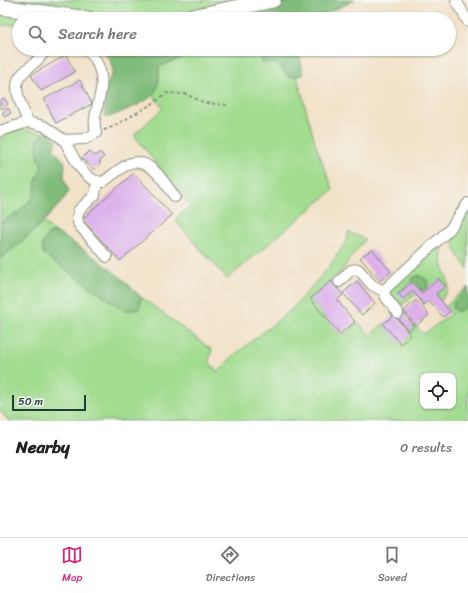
<!DOCTYPE html>
<style>
body{margin:0;font-family:Sriracha,sans-serif;background:#f6f6f6;color:#222}
.controls{position:absolute;right:12px;bottom:12px;display:grid;overflow:hidden;border-radius:8px;box-shadow:0 1px 3px #0004}
.controls button{width:36px;height:36px;display:grid;place-items:center;padding:0;border:0;border-bottom:1px solid #e0e0e0;background:#fff;color:#222;font:20px sans-serif}
.scale{position:absolute;left:12px;bottom:10px;width:74px;box-sizing:border-box;padding-left:4px;border:2px solid #1f3d34;border-top:0;font-size:11px;line-height:14px;white-space:nowrap;color:#1f3d34;-webkit-text-stroke:3px #f6f6f2;paint-order:stroke}
.list{margin:0;padding:0;list-style:none}
h2{display:flex;justify-content:space-between;align-items:center;height:52px;margin:0;padding:0 16px;font-size:17px}
h2 small{font-size:13px;font-weight:400;color:#767676}
.icon{flex:none;width:22px;height:22px;fill:none;stroke:currentColor;stroke-width:2;stroke-linecap:round;stroke-linejoin:round}
.map{position:relative;flex:none;width:468px;height:421px;overflow:hidden}
.search{position:absolute;background:#fff;box-shadow:0 1px 3px #0004;left:12px;right:12px;top:12px;height:44px;display:flex;align-items:center;gap:10px;box-sizing:border-box;padding:0 14px;border-radius:22px;color:#767676;font-size:15px}
.sheet{height:116px;background:#fff}
nav{display:flex;justify-content:space-around;align-items:center;box-sizing:border-box;height:56px;border-top:1px solid #e0e0e0;background:#fff;font-size:11px;color:#767676}
nav a{display:grid;justify-items:center;gap:2px}
nav .on{color:#db2777}
.map>svg:first-child{display:block}
.green{fill:#a1dc8f;stroke:#608c62;fill-rule:evenodd}
.forest{fill:#80bc7a;stroke:#507c57}
.building{fill:#dcb0eb}
.lines{fill:none;stroke-linecap:round;stroke-linejoin:round}
.minor-casing{stroke:#88907e;stroke-width:12}
.highway-casing{stroke:#88907e;stroke-width:17}
.path{stroke:#88907e;stroke-width:2;stroke-dasharray:3 3;stroke-linecap:butt}
.minor{stroke:#fff;stroke-width:10}
.highway{stroke:#fff;stroke-width:15}
</style>
<div class="map">
<svg width="468" height="421" viewBox="0 0 468 421">
<rect width="100%" height="100%" fill="#f6f6f2"/>
<filter id="ink" filterUnits="userSpaceOnUse"><feTurbulence type="fractalNoise" baseFrequency=".025" numOctaves="2"/><feDisplacementMap in="SourceGraphic" scale="8" xChannelSelector="R" yChannelSelector="G"/><feConvolveMatrix kernelMatrix="1 2 1 2 8 2 1 2 1" color-interpolation-filters="sRGB"/></filter>
<filter id="wash" filterUnits="userSpaceOnUse"><feTurbulence type="fractalNoise" baseFrequency=".012" numOctaves="4" result="noise"/><feDisplacementMap in="SourceGraphic" scale="16" xChannelSelector="R" yChannelSelector="G"/><feGaussianBlur stdDeviation="0.9" result="paint"/><feColorMatrix in="noise" values="0 0 0 0 0 0 0 0 0 0 0 0 0 0 0 0 0 1.4 0 .05"/><feComposite in="paint" operator="in"/></filter>
<g filter="url(#wash)">
<rect width="100%" height="100%" fill="#f2e2c8"/>
<!-- green -->
<path class="green" d="M0,0H80L88,1L293,0L248,14L214,19H19V25H0Z
M208,49H257L262,62L277,64L289,77L297,76L316,146L333,190L227,279L175,220L190,206L134,135L163,108L153,95L159,81V66Z
M22,129L46,133L38,158L42,166L36,181L34,196L20,211L0,223V139L9,133Z
M468,208V269C446,241 452,237 468,208Z
M43,222L56,232L47,235L139,309L141,297L212,350L209,361L218,373L232,357L292,309L329,267L346,242L348,232L365,239L351,257L341,272L310,299L340,334L342,333L344,335L358,322L370,335L383,324L401,344L411,335L408,331L415,325L424,334L451,314L446,307L453,299L468,287V421H9L0,411V259L26,238ZM423,376H453V406H423Z
M441,244C442,251 441,259 443,266C448,284 453,283 441,301L436,294L446,286L440,279L422,293L412,282L398,293L413,291L416,294L401,306L390,293L392,288Z"/>
<!-- forest -->
<path class="forest" d="M293,0H355L314,19H214L248,14Z
M98,49H208L159,66C159,76 159,85 154,94C149,101 116,115 106,118L103,96L113,71L110,59Z
M257,49H299L303,75L290,77L277,64L262,62Z
M46,133L57,140L53,149L65,162L64,178L69,192C50,218 25,239 0,259V223L20,211L34,196L36,181L42,166C38,157 36,149 38,138Z
M56,232C86,251 117,271 141,297L139,309L125,311L43,254L42,244L48,235Z
M418,275L427,280L428,287L422,290L415,287L411,279Z
M468,288V305L458,312L452,308L454,302Z"/>
<g id="blocks">
<!-- building -->
<path class="building" d="M66,55L75,72L41,91L31,75Z
M80,80L92,104L56,123L44,99Z
M4,98L8,104L2,109L0,107V101Z
M8,108L11,113L5,117L2,113Z
M89,151L95,156L100,152L104,157L99,162L101,163L94,170L82,158Z
M134,173L172,215L120,261L82,219Z
M372,249L391,272L380,281L360,258Z
M439,279L446,286L436,294L450,312L443,317L434,306H433L429,301L424,305L413,291L403,299L398,293L413,282L422,293Z
M331,281L343,295L337,300L355,322L340,334L310,299Z
M357,281L375,303L362,315L343,293Z
M416,300L429,315L416,326L404,311Z
M403,312L414,326L409,331L397,317Z
M394,315L411,335L401,344L383,324Z"/>
</g>
</g>
<g filter="url(#ink)">
<use href="#blocks" fill-opacity="0" stroke="#88907e" stroke-width="1"/>
<g class="lines">
<defs>
<path id="minor" d="M456,0L468,22
M57,49H68
M28,122L44,126L64,140L85,139L96,133C95,128 94,123 95,118C98,98 106,85 98,65C95,57 91,53 84,49
M0,131L28,122C23,109 10,85 22,74C30,65 40,61 46,49
M64,140C73,155 83,182 103,182C109,178 125,164 131,163C151,158 165,183 175,197
M97,182L95,195L79,210L77,218L79,225L107,257
M339,282L351,270L358,269L372,285L383,291
M398,313L387,299L383,291L450,229L468,203"/>
<path id="highway" d="M0,7L88,19
M182,19L273,0"/>
</defs>
<!-- minor casing -->
<use href="#minor" class="minor-casing"/>
<!-- highway casing -->
<use href="#highway" class="highway-casing"/>
<!-- path -->
<path class="path" d="M104,130L112,127L152,104L167,93L185,94L205,103L227,105"/>
<!-- minor -->
<use href="#minor" class="minor"/>
<!-- highway -->
<use href="#highway" class="highway"/>
</g>
</g>
</svg>
<div class="controls">
<button><svg class="icon" aria-label="locate" viewBox="0 0 24 24"><circle cx="12" cy="12" r="6"/><path d="M12 2v4M12 18v4M2 12h4M18 12h4"/></svg></button>
</div>
<div class="scale">50 m</div>
<div class="search"><svg class="icon" aria-label="search" viewBox="0 0 24 24"><circle cx="10" cy="10" r="6"/><path d="M15 15l6 6"/></svg>Search here</div>
</div>
<section class="sheet">
<h2>Nearby<small>0 results</small></h2>
<ul class="list">
</ul>
</section>
<nav>
<a class="on"><svg class="icon" aria-label="map" viewBox="0 0 24 24"><path d="M3 6l6-2 6 2 6-2v14l-6 2-6-2-6 2zM9 4v14M15 6v14"/></svg>Map</a>
<a><svg class="icon" aria-label="directions" viewBox="0 0 24 24"><path d="M12 3l9 9-9 9-9-9zM9 14v-3h6M13 9l2 2-2 2"/></svg>Directions</a>
<a><svg class="icon" aria-label="saved" viewBox="0 0 24 24"><path d="M7 4h10v16l-5-4-5 4z"/></svg>Saved</a>
</nav>
